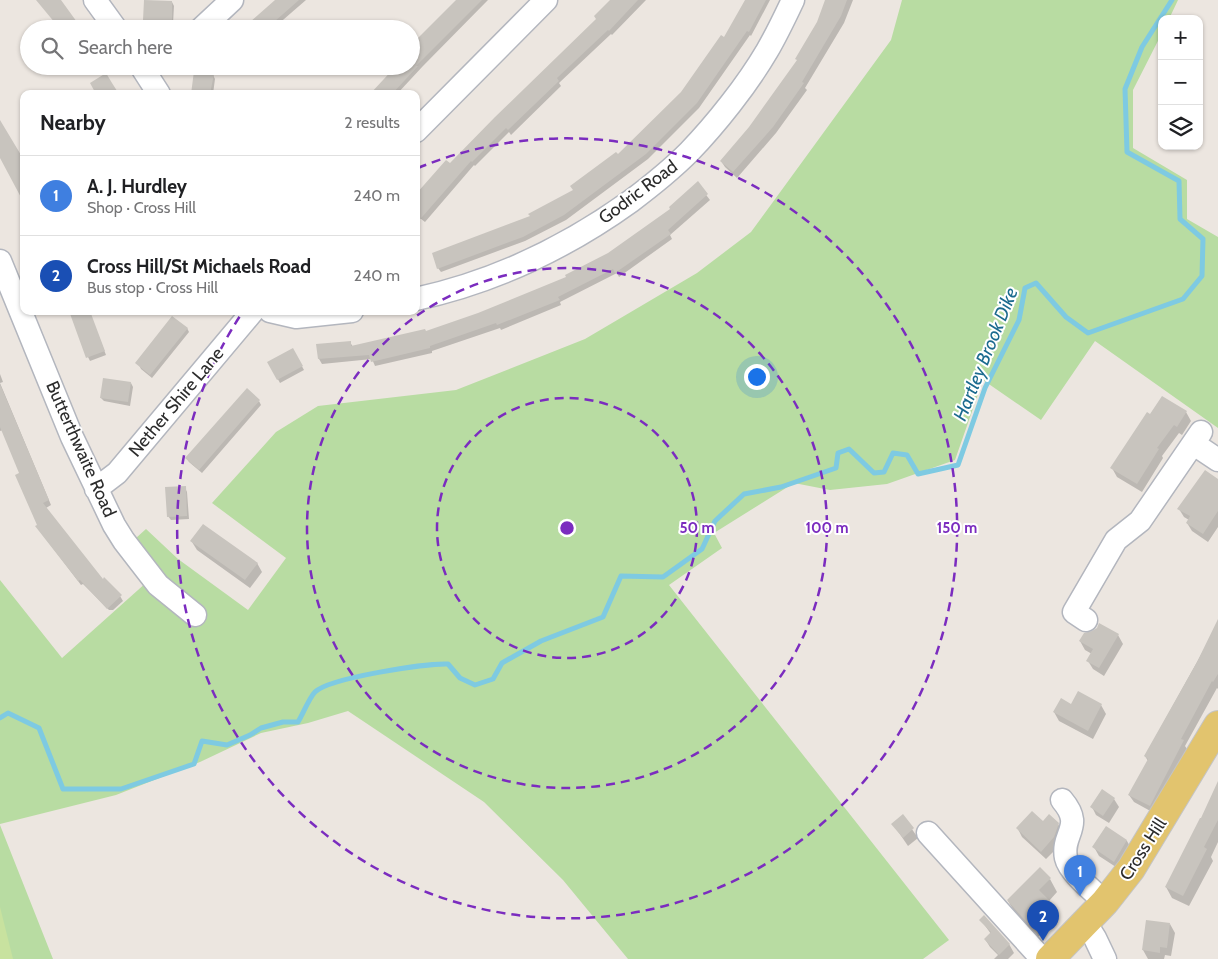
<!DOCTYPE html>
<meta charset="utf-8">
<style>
body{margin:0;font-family:Cabin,sans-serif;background:#f2f2f2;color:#202124}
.controls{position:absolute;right:15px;top:15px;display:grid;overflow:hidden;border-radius:10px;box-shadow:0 1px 4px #0004}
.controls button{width:45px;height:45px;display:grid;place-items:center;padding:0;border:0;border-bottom:1px solid #e0e0e0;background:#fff;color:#202124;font:25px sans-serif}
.you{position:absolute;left:756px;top:376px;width:18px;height:18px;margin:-12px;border:4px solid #fff;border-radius:50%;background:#1a73e8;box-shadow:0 0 0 8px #1a73e833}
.badge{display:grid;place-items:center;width:32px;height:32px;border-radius:50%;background:#5172e7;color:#fff;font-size:16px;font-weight:700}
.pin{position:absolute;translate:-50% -41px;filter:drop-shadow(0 1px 2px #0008)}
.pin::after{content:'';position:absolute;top:26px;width:18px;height:15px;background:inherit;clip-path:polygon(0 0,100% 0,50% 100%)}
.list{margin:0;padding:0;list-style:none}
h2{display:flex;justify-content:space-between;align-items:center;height:65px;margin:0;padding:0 20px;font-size:21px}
h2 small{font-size:16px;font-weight:400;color:#757577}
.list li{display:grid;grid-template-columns:32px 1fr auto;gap:15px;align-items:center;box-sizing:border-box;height:80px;padding:0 20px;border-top:1px solid #e0e0e0}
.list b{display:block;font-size:19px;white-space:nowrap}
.list p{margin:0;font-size:16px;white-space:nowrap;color:#757577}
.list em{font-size:16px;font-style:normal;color:#757577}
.icon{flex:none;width:28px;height:28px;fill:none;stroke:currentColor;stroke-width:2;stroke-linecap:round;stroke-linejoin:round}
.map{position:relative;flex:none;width:1218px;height:959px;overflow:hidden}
.search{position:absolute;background:#fff;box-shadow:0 1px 4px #0004;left:20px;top:20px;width:400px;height:55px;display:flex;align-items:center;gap:12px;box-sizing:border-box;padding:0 18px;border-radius:28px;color:#757577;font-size:19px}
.panel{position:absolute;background:#fff;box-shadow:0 1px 4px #0004;left:20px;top:90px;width:400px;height:225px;border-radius:10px}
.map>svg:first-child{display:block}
.green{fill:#b8dca2}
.pitch{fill:#c8e29f}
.shadow{fill:#0003}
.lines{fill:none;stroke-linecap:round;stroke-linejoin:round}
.stream{stroke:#7ecae2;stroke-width:5}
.building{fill:#c8c4be}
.minor-casing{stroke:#b3b6be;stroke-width:25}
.major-casing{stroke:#c4c4c4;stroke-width:30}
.minor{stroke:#fff;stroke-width:22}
.major{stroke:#e2c46e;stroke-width:28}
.ring{fill:none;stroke:#7b2cbf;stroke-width:2.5;stroke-dasharray:9 6}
.labels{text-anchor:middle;stroke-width:4;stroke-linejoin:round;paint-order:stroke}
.street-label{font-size:18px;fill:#2c2c2c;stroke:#fff}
.water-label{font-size:19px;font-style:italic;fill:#1c6b8f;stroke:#fff}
.centre{fill:#7b2cbf;stroke:#fff;stroke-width:2.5}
.ring-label{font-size:15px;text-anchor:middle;font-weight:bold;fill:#7b2cbf;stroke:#fff;stroke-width:4;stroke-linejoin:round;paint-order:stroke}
</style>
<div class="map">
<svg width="1218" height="959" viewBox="0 0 1218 959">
<rect width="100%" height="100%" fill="#ece6e0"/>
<!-- green -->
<path class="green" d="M902,0H1178L1169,19H1162V33L1133,90V148L1187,180V219L1218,237V428L1095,341L1041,420L983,380L955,460L887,484L830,490L794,483L714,533L722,548L669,585L949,940L923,959H628L563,880L484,802L348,711L308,723L261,733L200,762L116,795L0,824V580L62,658L157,573L136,538L146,529L178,559L248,610L286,558L212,503L276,432L318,406L456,390L585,339L697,273L751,232L891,40Z
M0,825L53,959H0Z"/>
<!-- pitch -->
<path class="pitch" d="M0,907L13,959H0Z"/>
<!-- shadow -->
<path class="shadow" d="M277,0H306L276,26L244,29Z
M458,0H488L423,66L397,94H371L411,66Z
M611,0H646L612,35L611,34L559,83L561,86L511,135L509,132L475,166L474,165L425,222L416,215L450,165L597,20Z
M746,0H770L751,36L750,35L699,108L648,159L566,220L525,241L441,272L438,268L531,217L574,191L618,156L682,93L725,39Z
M827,0H853L844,23L805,88L807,90L776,133L737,178L725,167L721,161L750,128L798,61L818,23Z
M172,2L174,6L173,24L146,23L144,19Z
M89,66H100L92,71Z
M213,75L215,79L213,94H192Z
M697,183L710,200L670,235L672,239L619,277L617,273L560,302L561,305L501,330L500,328L432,351V353L375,366L372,359L322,364L319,359L318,345L350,342L353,347L426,332L478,315L568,277L608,254L672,209Z
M89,311L106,355L90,361L88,357Z
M193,311H206V313Z
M187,328L189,332L152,378L141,369L139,365Z
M293,350L304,370L280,383L269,363Z
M0,374L3,382L0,383L51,505L46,508L103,581L120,596L123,601L113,610H109L83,584L81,585L40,531L21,473L3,430L0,431Z
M131,383L133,387L130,406L104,401L101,398Z
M259,401L261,405L202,473L189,462L187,459Z
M1186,412L1191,421L1182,435L1179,433L1162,456L1163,458L1142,492L1117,477L1112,468L1151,416Z
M1218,481V527L1208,542L1192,531L1187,523L1189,520L1184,517L1179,509Z
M185,488L187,492L189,519L171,520L168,516Z
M192,542L257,563L262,572L250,588L197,550Z
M1118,635L1123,644L1104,676L1093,669L1088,661L1092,654L1085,650L1080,641Z
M1212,635L1218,638V689L1217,688L1185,746L1187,749L1154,813L1134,802L1129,795L1148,761L1145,756Z
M1079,693L1101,705L1106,714L1093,739L1059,721L1054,712L1072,705Z
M1218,785V842L1211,857L1213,861L1189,906L1172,898L1166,887L1202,820Z
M1114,799L1119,807L1109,823L1096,815L1092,807Z
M903,816L918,838L908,846L893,824Z
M1043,823L1058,824L1063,833L1059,846L1046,859L1022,837L1018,829Z
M1107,828L1127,841L1132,850L1119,869L1099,856L1094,847Z
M1050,879L1057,892L1049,901L1059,916L1037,938L1016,914L1008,901Z
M981,920L1009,944L1014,953L1008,959H994L998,955L990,947L985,939L991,934Z
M1170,924L1175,933L1171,956L1165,955L1164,959H1148L1143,950Z"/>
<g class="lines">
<!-- stream -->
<path class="stream" d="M0,718L8,713L39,728L63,789H121L194,764L202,741L227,745L250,735L261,728L283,722H298C303,714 309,698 315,692C329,678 426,663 448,664L460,678L475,685L493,679L502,663L541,641L603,617L621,576L663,577L702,549L715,521L744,494L781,487L836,468L838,453L849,449L874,473L884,472L893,453L907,455L918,474L958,465L985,388L1019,320L1025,288L1036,283L1066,317L1088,333L1183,299L1202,276L1203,239L1180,219L1179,181L1127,152L1125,89L1142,47L1172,0"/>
</g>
<!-- building -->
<path class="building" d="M36,0H61L82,29H60Z
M144,0L172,1V21L143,20Z
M275,0H299L274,22L281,29H242Z
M456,0H482L416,66H418L392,94H370L396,66H411V45Z
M610,0H638L609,31L608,30L557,78L559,81L508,130L506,128L472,162L471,161L416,224V194L446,160L450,163L495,117L596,19L594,16Z
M745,0H766L749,32L747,31L697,103L646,154L564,215L523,237L437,269L432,253L530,216L528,214L573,190L570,186L616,152L618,154L681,92L721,35L724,37Z
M825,0H847L841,16L802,82L804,83L773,127L733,172L720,161L749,127L797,60L795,59L817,22Z
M194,71L214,74L210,94H191Z
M106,73L112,83L119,94H96L90,83Z
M0,120L24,160V203L0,158Z
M698,181L708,194L668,230L671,234L615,273L613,269L558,297L560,300L497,325L496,323L430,346V348L371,362L369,355L318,359L316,344L351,341V346L425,329L426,331L478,313L566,277L565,275L608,253L670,209L669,207Z
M69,311H90L105,351L86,358Z
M172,316L188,328L150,375L135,363Z
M293,348L303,366L277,380L267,362Z
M103,378L131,382L128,402L100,398Z
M0,384L49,500L43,503L103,579L104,577L122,595L107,609L80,580L78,581L35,526L37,525L15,475L19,473L0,427Z
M247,388L260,400L199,470L185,458Z
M1162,396L1187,411L1177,427L1174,425L1157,448L1159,449L1137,484L1110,468L1147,412L1150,414Z
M1205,470L1218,479V511L1203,534L1186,523L1190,516L1177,509Z
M186,486L187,516L167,517L165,487Z
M203,524L258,563L245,580L190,541Z
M1218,619V674L1213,682L1212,681L1181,739L1184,740L1150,806L1128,795L1148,759L1144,756L1197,662Z
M1099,623L1119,634L1099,668L1086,661L1093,649L1079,641L1084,633L1092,631L1097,628Z
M1078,691L1102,704L1088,731L1053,712L1061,698L1071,704Z
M1218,781V820L1204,847L1207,849L1183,896L1165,887L1200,818H1201Z
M1102,789L1115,798L1103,816L1090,807Z
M1032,811L1043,821L1049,814L1059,823L1054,837L1041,852L1016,828Z
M903,814L914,828L903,838L891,824Z
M1106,826L1127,840L1114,862L1092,847Z
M1040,867L1051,878L1039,890L1052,903L1029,925L1007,900Z
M984,915L1010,944L999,955L984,939L991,932L979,920Z
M1146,920L1170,923L1167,948L1160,947V953L1142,950Z"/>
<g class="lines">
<defs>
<path id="minor" d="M95,0L116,29
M201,29L232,0
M141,66L159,94
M416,131L546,0
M0,261L72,437L114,525L124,541L158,585L195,615
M416,299C494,282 567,247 631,201C651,186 671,170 689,152C716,124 747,85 767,51C777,34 785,17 793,0
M270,311L296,317L352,311
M1194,444L1218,460
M96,489L117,473L253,311
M1086,620L1074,612L1116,540L1140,521L1201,432
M1062,800C1085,827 1061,833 1066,858C1069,872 1094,892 1105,902
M928,833L1042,959
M1085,922L1095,938L1105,959"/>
<path id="major" d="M1050,959L1105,902L1131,869L1218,725"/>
</defs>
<!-- minor casing -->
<use href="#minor" class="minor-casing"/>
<!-- major casing -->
<use href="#major" class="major-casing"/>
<!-- minor -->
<use href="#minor" class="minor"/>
<!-- major -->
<use href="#major" class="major"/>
</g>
<!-- distance rings -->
<g class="ring">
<circle cx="567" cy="528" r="130"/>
<circle cx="567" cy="528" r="260"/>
<path d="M418 168A390 390 0 1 1 242 313"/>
</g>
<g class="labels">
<!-- street labels -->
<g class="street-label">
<text transform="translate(638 192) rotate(-37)" y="6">Godric Road</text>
<text transform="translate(176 402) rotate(-50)" y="6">Nether Shire Lane</text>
<text transform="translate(81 449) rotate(66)" y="6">Butterthwaite Road</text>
<text transform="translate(1143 849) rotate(-57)" y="6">Cross Hill</text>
</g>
<!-- water labels -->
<g class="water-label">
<text transform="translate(985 354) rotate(-68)" y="7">Hartley Brook Dike</text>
</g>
</g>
<circle cx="567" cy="528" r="8" class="centre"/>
<g class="ring-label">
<text x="697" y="533">50 m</text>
<text x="827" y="533">100 m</text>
<text x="957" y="533">150 m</text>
</g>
</svg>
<div class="controls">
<button>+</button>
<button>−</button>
<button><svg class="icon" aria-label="layers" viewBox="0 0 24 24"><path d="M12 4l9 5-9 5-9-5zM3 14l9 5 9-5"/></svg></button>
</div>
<div class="you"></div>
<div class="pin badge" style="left:1080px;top:896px;background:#3f7fe0">1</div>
<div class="pin badge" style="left:1043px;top:941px;background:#1a4fb4">2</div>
<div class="search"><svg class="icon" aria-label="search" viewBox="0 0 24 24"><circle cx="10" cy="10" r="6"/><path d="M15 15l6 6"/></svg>Search here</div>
<section class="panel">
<h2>Nearby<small>2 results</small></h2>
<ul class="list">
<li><span class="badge" style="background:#3f7fe0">1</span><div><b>A. J. Hurdley</b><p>Shop · Cross Hill</p></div><em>240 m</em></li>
<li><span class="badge" style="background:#1a4fb4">2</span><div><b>Cross Hill/St Michaels Road</b><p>Bus stop · Cross Hill</p></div><em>240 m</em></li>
</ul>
</section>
</div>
